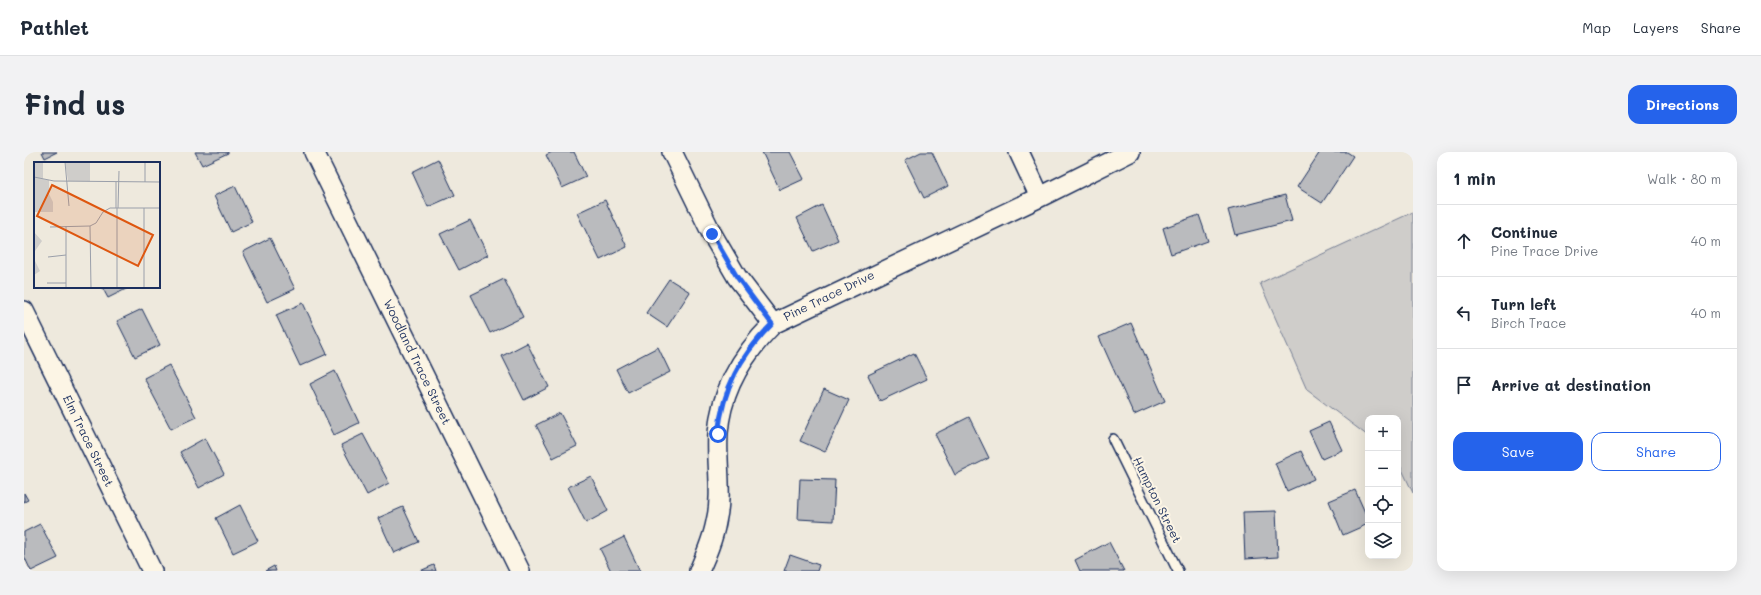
<!DOCTYPE html>
<meta charset="utf-8">
<style>
body{margin:0;font-family:Mali,sans-serif;background:#f2f2f3;color:#1f2937}
.controls{position:absolute;right:12px;bottom:12px;display:grid;overflow:hidden;border-radius:8px;box-shadow:0 4px 16px #0002}
.controls button{width:36px;height:36px;display:grid;place-items:center;padding:0;border:0;border-bottom:1px solid #e0e1e3;background:#fff;color:#1f2937;font:20px sans-serif}
.stop{position:absolute;width:12px;height:12px;margin:-9px;border:3px solid #2563eb;border-radius:50%;background:#fff}
.stop.end{background:#2563eb;border-color:#fff;box-shadow:0 1px 4px #0008}
.list{margin:0;padding:0;list-style:none}
h2{display:flex;justify-content:space-between;align-items:center;height:52px;margin:0;padding:0 16px;font-size:17px}
h2 small{font-size:13px;font-weight:400;color:#747a83}
.list li{display:grid;grid-template-columns:26px 1fr auto;gap:12px;align-items:center;box-sizing:border-box;height:72px;padding:0 16px;border-top:1px solid #e0e1e3}
.list b{display:block;font-size:15px;white-space:nowrap}
.list p{margin:0;font-size:13px;white-space:nowrap;color:#747a83}
.list em{font-size:13px;font-style:normal;color:#747a83}
.actions{display:flex;gap:8px;padding:12px 16px}
.actions a{flex:1;padding:9px 0;border:1px solid #2563eb;border-radius:12px;text-align:center;font-size:14px;color:#2563eb}
.actions .main{background:#2563eb;color:#fff}
.icon{flex:none;width:22px;height:22px;fill:none;stroke:currentColor;stroke-width:2;stroke-linecap:round;stroke-linejoin:round}
.map{position:relative;flex:none;width:1389px;height:419px;overflow:hidden;border-radius:12px}
header{display:flex;align-items:center;gap:24px;box-sizing:border-box;height:56px;padding:0 20px;background:#fff;border-bottom:1px solid #e0e1e3}
header strong{font-size:19px}
nav{display:flex;gap:22px;margin-inline-start:auto;font-size:14px}
.intro{display:flex;align-items:center;justify-content:space-between;box-sizing:border-box;height:96px;padding:0 24px}
h1{margin:0;font-size:28px}
.button{padding:10px 18px;border-radius:12px;background:#2563eb;color:#fff;font-size:14px;font-weight:700}
main{display:flex;gap:24px;padding:0 24px}
aside{flex:1;background:#fff;border-radius:12px;box-shadow:0 4px 16px #0002}
.map>svg:first-child{display:block}
.green{fill:#cfcdca;stroke:#757e94}
.building{fill:#babbbe;stroke:#1b2f5e}
.lines{fill:none;stroke-linecap:round;stroke-linejoin:round}
.lane-casing{stroke:#1b2f5e;stroke-width:12}
.street-casing{stroke:#1b2f5e;stroke-width:22}
.lane{stroke:#fcf5e5;stroke-width:9}
.street{stroke:#fcf5e5;stroke-width:19}
.route{stroke:#2563eb;stroke-width:5}
.labels{text-anchor:middle;stroke-width:4;stroke-linejoin:round;paint-order:stroke}
.street-label{font-size:12px;fill:#1b2f5e;stroke:#fcf5e5}
.inset-road{fill:none;stroke:#9a9faa;stroke-width:1}
.view{fill:#de5710;fill-opacity:0.15;stroke:#de5710;stroke-width:2}
.inset-edge{fill:none;stroke:#1b2f5e;stroke-width:2}
</style>
<header>
<strong>Pathlet</strong>
<nav><a>Map</a><a>Layers</a><a>Share</a></nav>
</header>
<div class="intro"><h1>Find us</h1><a class="button">Directions</a></div>
<main>
<div class="map">
<svg width="1389" height="419" viewBox="0 0 1389 419">
<rect width="100%" height="100%" fill="#eee9dd"/>
<filter id="ink" filterUnits="userSpaceOnUse"><feTurbulence type="fractalNoise" baseFrequency=".025" numOctaves="2"/><feDisplacementMap in="SourceGraphic" scale="8" xChannelSelector="R" yChannelSelector="G"/><feConvolveMatrix kernelMatrix="1 2 1 2 8 2 1 2 1" color-interpolation-filters="sRGB"/></filter>
<g filter="url(#ink)">
<!-- green -->
<path class="green" d="M1389,60V341L1374,309V266H1344V284L1283,238L1236,131Z"/>
<!-- building -->
<path class="building" d="M18,0H33L21,6Z
M171,0H204V1L178,13Z
M528,0H550L562,25L538,36L522,3Z
M738,0H766L780,27L756,38Z
M897,0H908L924,34L900,46L881,8Z
M1296,0H1323L1329,4L1298,51L1273,35Z
M414,7L431,43L404,55L388,20Z
M211,34L228,70L207,80L190,44Z
M1261,43L1268,69L1211,83L1204,58Z
M581,48L603,95L576,108L553,61Z
M798,53L814,88L789,99L773,66Z
M1175,63L1184,89L1147,102L1139,76Z
M446,68L464,103L435,118L416,82Z
M246,86L271,137L243,150L219,100Z
M480,127L499,165L466,181L447,143Z
M645,127L666,140L643,175L622,161Z
M78,135H106L84,146Z
M279,151L303,202L276,214L252,163Z
M118,157L136,193L111,205L93,169Z
M1107,171L1141,249L1110,263L1075,185Z
M503,191L525,235L500,248L478,204Z
M634,195L646,220L604,241L592,217Z
M890,201L903,227L856,249L844,223Z
M145,213L172,265L147,277L120,226Z
M311,219L335,271L310,283L286,232Z
M800,237L825,248L801,300L776,289Z
M536,261L553,294L529,306L512,273Z
M945,265L965,306L931,323L911,282Z
M1305,270L1318,298L1298,307L1285,279Z
M339,282L365,331L343,343L317,293Z
M181,286L200,322L175,336L156,300Z
M1277,299L1290,327L1263,339L1251,311Z
M567,324L584,359L562,371L544,335Z
M776,327L811,328L809,369L774,367Z
M1331,338L1344,367V372L1319,383L1305,349Z
M0,341L4,348L0,350Z
M216,353L234,389L209,401L192,366Z
M379,355L395,390L370,401L354,366Z
M1252,359L1254,405L1221,407L1219,360Z
M16,372L34,406L7,419L0,404V380Z
M600,385L616,419H587L576,397Z
M1085,390L1100,419H1056L1051,408Z
M766,403L795,413L793,419H760Z
M410,413L412,419H396Z
M250,414L252,419H241Z"/>
<g class="lines">
<defs>
<path id="lane" d="M1089,287L1154,419"/>
<path id="street" d="M290,0L496,419
M648,0L688,82L713,125L749,172
M995,0L1016,45
M0,159L128,419
M675,419C682,403 689,387 692,370C699,342 692,310 694,281C697,238 719,202 749,172L1016,45L1106,0"/>
</defs>
<!-- lane casing -->
<use href="#lane" class="lane-casing"/>
<!-- street casing -->
<use href="#street" class="street-casing"/>
<!-- lane -->
<use href="#lane" class="lane"/>
<!-- street -->
<use href="#street" class="street"/>
</g>
</g>
<g class="lines" filter="url(#ink)">
<!-- route -->
<path class="route" d="M688,82L713,125L748,172C716,204 699,236 694,282"/>
</g>
<g class="labels">
<!-- street labels -->
<g class="street-label">
<text transform="translate(805 144) rotate(-26)" y="4">Pine Trace Drive</text>
<text transform="translate(393 210) rotate(64)" y="4">Woodland Trace Street</text>
<text transform="translate(64 289) rotate(64)" y="4">Elm Trace Street</text>
<text transform="translate(1133 348) rotate(64)" y="4">Hampton Street</text>
</g>
</g>
<!-- overview -->
<g transform="translate(10 10)">
<rect width="126" height="126" fill="#eee9dd"/>
<path d="M0,0H9V17L15,18V32L19,40V50H1L0,70L8,79L1,89V99L6,109L0,113ZM31,0H56V19H34Z" fill="#cfcdca"/>
<path class="inset-road" d="M31,0L35,44M0,15L20,19L126,20M111,20V0M82,46V20M83,46V126M84,46L85,9M110,46V126M32,64V126M56,64L57,126M16,65L56,64L62,61L69,50L76,46H126M14,95L32,93M13,121H32"/>
<path class="view" d="M18,23L119,73L104,104L3,54Z"/>
<rect width="126" height="126" class="inset-edge"/>
</g>
</svg>
<div class="controls">
<button>+</button>
<button>−</button>
<button><svg class="icon" aria-label="locate" viewBox="0 0 24 24"><circle cx="12" cy="12" r="6"/><path d="M12 2v4M12 18v4M2 12h4M18 12h4"/></svg></button>
<button><svg class="icon" aria-label="layers" viewBox="0 0 24 24"><path d="M12 4l9 5-9 5-9-5zM3 14l9 5 9-5"/></svg></button>
</div>
<div class="stop" style="left:694px;top:282px"></div>
<div class="stop end" style="left:688px;top:82px"></div>
</div>
<aside>
<h2>1 min<small>Walk · 80 m</small></h2>
<ul class="list">
<li><svg class="icon" aria-label="ahead" viewBox="0 0 24 24"><path d="M12 20V5M6 11l6-6 6 6"/></svg><div><b>Continue</b><p>Pine Trace Drive</p></div><em>40 m</em></li>
<li><svg class="icon" aria-label="left" viewBox="0 0 24 24"><path d="M17 20v-9H6M10 6l-5 5 5 5"/></svg><div><b>Turn left</b><p>Birch Trace</p></div><em>40 m</em></li>
<li><svg class="icon" aria-label="arrive" viewBox="0 0 24 24"><path d="M6 21V4h12l-3 4 3 4H6"/></svg><div><b>Arrive at destination</b></div></li>
</ul>
<div class="actions"><a class="main">Save</a><a>Share</a></div>
</aside>
</main>
